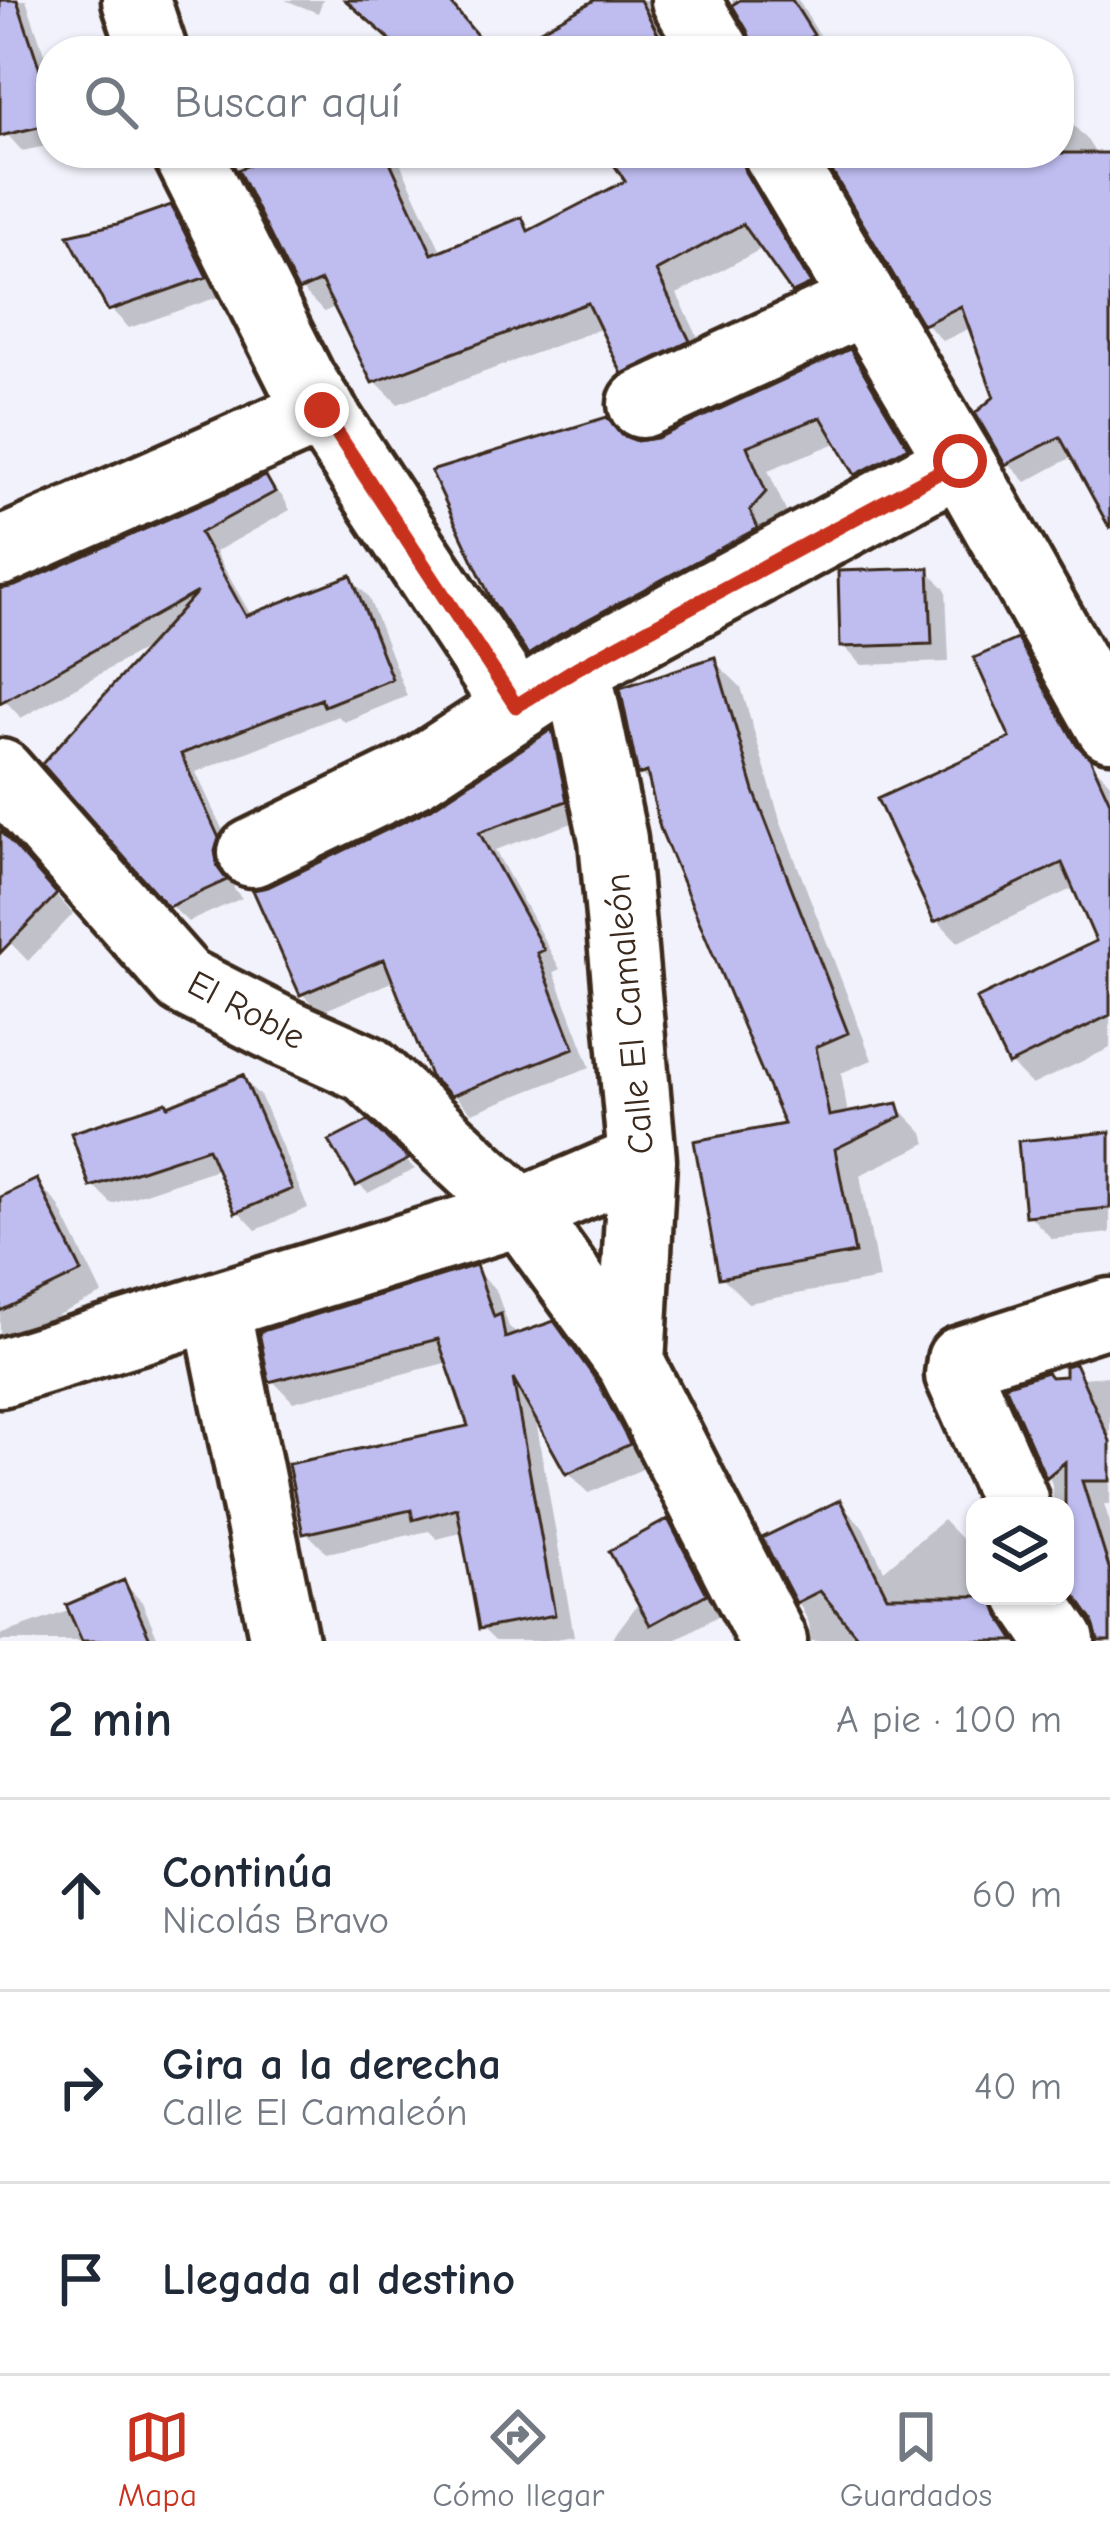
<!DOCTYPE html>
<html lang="es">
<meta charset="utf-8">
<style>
body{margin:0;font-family:"Comic Neue",sans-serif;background:#f2f2f3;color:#1f2937}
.controls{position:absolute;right:36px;bottom:36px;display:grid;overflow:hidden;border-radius:24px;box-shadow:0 3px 9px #0004}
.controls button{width:108px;height:108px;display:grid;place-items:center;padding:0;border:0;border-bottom:3px solid #e0e1e3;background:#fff;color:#1f2937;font:60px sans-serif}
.stop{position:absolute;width:36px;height:36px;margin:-27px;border:9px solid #c8321e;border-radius:50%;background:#fff}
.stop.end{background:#c8321e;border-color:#fff;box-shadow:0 3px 12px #0008}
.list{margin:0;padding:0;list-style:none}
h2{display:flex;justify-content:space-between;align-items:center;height:156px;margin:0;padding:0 48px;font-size:51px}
h2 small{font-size:39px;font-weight:400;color:#747a83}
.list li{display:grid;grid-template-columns:78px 1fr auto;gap:36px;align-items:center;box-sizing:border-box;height:192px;padding:0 48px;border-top:3px solid #e0e1e3}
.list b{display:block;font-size:45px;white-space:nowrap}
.list p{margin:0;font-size:39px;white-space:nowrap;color:#747a83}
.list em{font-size:39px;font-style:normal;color:#747a83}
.icon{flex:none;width:66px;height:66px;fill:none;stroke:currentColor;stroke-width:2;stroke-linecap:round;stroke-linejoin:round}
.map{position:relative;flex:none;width:1110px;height:1641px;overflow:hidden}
.search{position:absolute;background:#fff;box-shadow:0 3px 9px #0004;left:36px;right:36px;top:36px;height:132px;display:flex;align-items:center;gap:30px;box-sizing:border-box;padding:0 42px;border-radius:48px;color:#747a83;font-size:45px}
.sheet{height:732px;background:#fff}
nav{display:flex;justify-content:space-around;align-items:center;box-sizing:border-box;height:168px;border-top:3px solid #e0e1e3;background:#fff;font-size:33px;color:#747a83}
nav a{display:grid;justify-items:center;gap:6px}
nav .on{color:#c8321e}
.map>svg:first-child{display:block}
.shadow{fill:#0003}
.building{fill:#bfbdf0;stroke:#3b2a1e;stroke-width:3}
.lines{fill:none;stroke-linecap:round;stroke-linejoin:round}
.minor-casing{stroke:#3b2a1e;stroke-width:75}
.minor{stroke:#fff;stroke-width:66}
.route{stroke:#c8321e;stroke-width:15}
.labels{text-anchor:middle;stroke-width:10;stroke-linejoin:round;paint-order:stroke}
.street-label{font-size:36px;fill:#3b2a1e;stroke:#fff}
</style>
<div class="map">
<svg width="1110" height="1641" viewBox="0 0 1110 1641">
<rect width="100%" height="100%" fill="#f2f2fc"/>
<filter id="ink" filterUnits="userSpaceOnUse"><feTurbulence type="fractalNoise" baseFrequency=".00833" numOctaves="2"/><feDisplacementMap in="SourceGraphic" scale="24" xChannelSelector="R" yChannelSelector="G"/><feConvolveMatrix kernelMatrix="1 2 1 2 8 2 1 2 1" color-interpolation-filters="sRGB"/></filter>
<g filter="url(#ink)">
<!-- shadow -->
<path class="shadow" d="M0,0H26L51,74V145L22,151L0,126Z
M285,0H323L318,13Z
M605,0H678V51H558Z
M732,0H798L829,51H756L751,30Z
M1068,120L1086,138L1110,177V522L1074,456L1026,482L1008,463L998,398L972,327L943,341L925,323L824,153H1059V127Z
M324,153H393L398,158L442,253L521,221L532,232L743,171L766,194L832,308L817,315L794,291L763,248L677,294L711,364L647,395L624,372L603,328L398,404L375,381L337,306L324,312L301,289Z
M170,208L189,227L224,295L129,328L111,309Z
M849,353L873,376L929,470L881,496L857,473L839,442L768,470L788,516L771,535L553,677L530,654L626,440L637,444L657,441Z
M265,479L283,497L290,510L215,552L252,617L350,578L368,596L407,696L344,722L338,716L196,772L235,857L231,871L234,889L242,898L188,922L170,905L153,644L21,718L0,695V591L16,589Z
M928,571L946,590L949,662L862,665L843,646Z
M1017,643L1038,664L1097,769L1110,783V1048L1032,1085L1010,1063L1100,943L1076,887L958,942L937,920L1014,739Z
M714,661L741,687L780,820L872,1060L841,1073L848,1115L897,1106L923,1133L927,1143L860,1175L879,1279L748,1303L721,1276L789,1126L654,787L641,774Z
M551,733L569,751L584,819L495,850L560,969L554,972L590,1067L472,1113L433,1075L396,980L321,1012L302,994L431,811Z
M0,838L20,854L73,914L28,961L0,932Z
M243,1079L261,1097L308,1208L256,1230L238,1211L220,1168L112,1204L93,1185L169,1109Z
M367,1125L415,1169L368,1193L358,1184Z
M1110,1135V1233L1052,1239L1028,1214Z
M36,1182L58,1204L102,1294L5,1340L0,1365V1200Z
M475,1269L496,1290L509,1327L519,1336L553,1325L574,1346L619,1408L649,1466L589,1493L568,1472L535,1415L574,1636L545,1641H495L482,1628L464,1532L437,1539L429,1531L327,1553L306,1532L472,1429L449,1362L293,1402L272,1380Z
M1110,1376V1504H1104L1110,1523V1641L1065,1578V1506H1053L1052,1484L1009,1387L1051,1380Z
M840,1504L863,1527L884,1570L943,1520L975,1553V1596H1012L1014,1623L1020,1641H811L809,1623L766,1539Z
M668,1523L686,1541L723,1613L673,1641H610L641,1600Z
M124,1583L142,1602L159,1641H0V1635L71,1610Z"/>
<!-- building -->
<path class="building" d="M0,0H17L51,103V124L0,136Z
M345,0H448L490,51H403Z
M595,0H640L664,45L667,43L672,51H502Z
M740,0H792L814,35L786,51H753L748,32L732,5Z
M275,153H386L432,254L522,217L528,231L625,181L606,153H740L745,172L811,284L792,293L743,224L656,271L690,341L622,374L588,303L372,383L321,281L298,291L238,170Z
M821,153H1110V529L1060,437L1005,465L975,413L994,397L961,306L923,325Z
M171,205L207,277L108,311L68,235L117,224Z
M850,349L908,447L855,475L821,417L747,446L766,492L750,510L758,528L559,635L528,655L492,601L431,471L607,417L621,435L637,441L657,438Z
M266,476L275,492L200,533L246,616L351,575L392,679L324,706L321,699L181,754L219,838L215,851L218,868L227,880L168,907L42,764L197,592L0,703V589L15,586Z
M929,568L932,644L840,647L838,571Z
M1017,639L1076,744L1090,758L1110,802V1015L1008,1065L976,999L1096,941L1062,863L934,922L877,799L1010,738L974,658Z
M715,657L754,791L848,1033L816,1047L829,1116L898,1103L902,1116L835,1149L855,1253L719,1278L694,1141L784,1124L660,828L647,772L638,775L620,688Z
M552,729L567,801L479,832L544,950L537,953L574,1048L451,1096L430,1076L384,959L300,995L253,890L268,887L430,809Z
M1,831L57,894L0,953V833Z
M243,1075L292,1189L235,1213L208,1148L90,1187L71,1133L166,1102L168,1106Z
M368,1121L409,1159L356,1186L329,1141Z
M1110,1132V1208L1025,1216L1018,1141Z
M37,1179L82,1272L0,1311V1197Z
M476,1265L494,1317L501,1314L505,1338L554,1321L599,1384L630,1444L566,1474L513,1379L555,1615L479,1629L457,1508L413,1520L411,1510L303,1534L288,1464L468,1426L438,1339L269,1382L259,1332Z
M1075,1363L1110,1441V1481H1082L1110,1571V1641H1098L1092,1620L1065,1581V1462L1046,1478L1005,1385L1047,1372L1051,1377L1065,1376V1366Z
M840,1500L887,1596H993L999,1616L1015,1641H861L820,1591L796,1603L762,1538Z
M668,1519L707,1594L650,1625L609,1551Z
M124,1580L151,1641H82L66,1605Z"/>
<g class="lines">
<defs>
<path id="minor" d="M136,0L153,51
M685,0L716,51
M187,153L302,381L516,706
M777,153L960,461L1110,727
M642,404L865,301
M0,552L322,410
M577,668L613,839L642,1160L631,1364
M0,773L184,981L284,1032L367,1069L521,1212L631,1364L773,1641
M252,853L413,775L577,668L960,461
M216,1307L284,1641
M0,1373L521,1212L642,1160
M1013,1506L1014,1499L959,1375L961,1360L1110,1312
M1030,1596L1061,1641"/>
</defs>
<!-- minor casing -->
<use href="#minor" class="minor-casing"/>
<!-- minor -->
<use href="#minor" class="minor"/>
</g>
</g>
<g class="lines" filter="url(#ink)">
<!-- route -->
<path class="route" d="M322,410L516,706L577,668L960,461"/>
</g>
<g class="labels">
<!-- street labels -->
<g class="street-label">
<text transform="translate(247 1009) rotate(28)" y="13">El Roble</text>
<text transform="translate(628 1014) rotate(-95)" y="13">Calle El Camaleón</text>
</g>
</g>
</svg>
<div class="controls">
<button><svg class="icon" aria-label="layers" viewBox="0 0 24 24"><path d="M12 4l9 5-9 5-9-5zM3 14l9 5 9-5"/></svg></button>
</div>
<div class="stop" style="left:960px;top:461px"></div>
<div class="stop end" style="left:322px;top:410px"></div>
<div class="search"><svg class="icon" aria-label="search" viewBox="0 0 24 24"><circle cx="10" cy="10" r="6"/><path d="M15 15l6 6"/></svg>Buscar aquí</div>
</div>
<section class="sheet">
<h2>2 min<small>A pie · 100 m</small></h2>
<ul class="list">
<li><svg class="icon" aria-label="ahead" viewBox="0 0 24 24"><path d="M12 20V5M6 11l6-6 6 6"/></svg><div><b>Continúa</b><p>Nicolás Bravo</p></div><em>60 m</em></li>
<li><svg class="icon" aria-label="right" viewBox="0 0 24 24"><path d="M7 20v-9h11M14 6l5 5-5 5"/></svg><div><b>Gira a la derecha</b><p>Calle El Camaleón</p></div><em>40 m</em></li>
<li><svg class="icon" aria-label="arrive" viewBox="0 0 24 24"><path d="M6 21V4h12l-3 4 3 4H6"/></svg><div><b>Llegada al destino</b></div></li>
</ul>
</section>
<nav>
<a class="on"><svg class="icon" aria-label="map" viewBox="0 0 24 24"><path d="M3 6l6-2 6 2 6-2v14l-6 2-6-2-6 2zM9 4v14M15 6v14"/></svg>Mapa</a>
<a><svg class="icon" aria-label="directions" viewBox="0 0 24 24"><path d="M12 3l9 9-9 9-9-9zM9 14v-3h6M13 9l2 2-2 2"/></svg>Cómo llegar</a>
<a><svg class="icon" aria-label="saved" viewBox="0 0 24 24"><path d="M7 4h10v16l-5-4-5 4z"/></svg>Guardados</a>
</nav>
